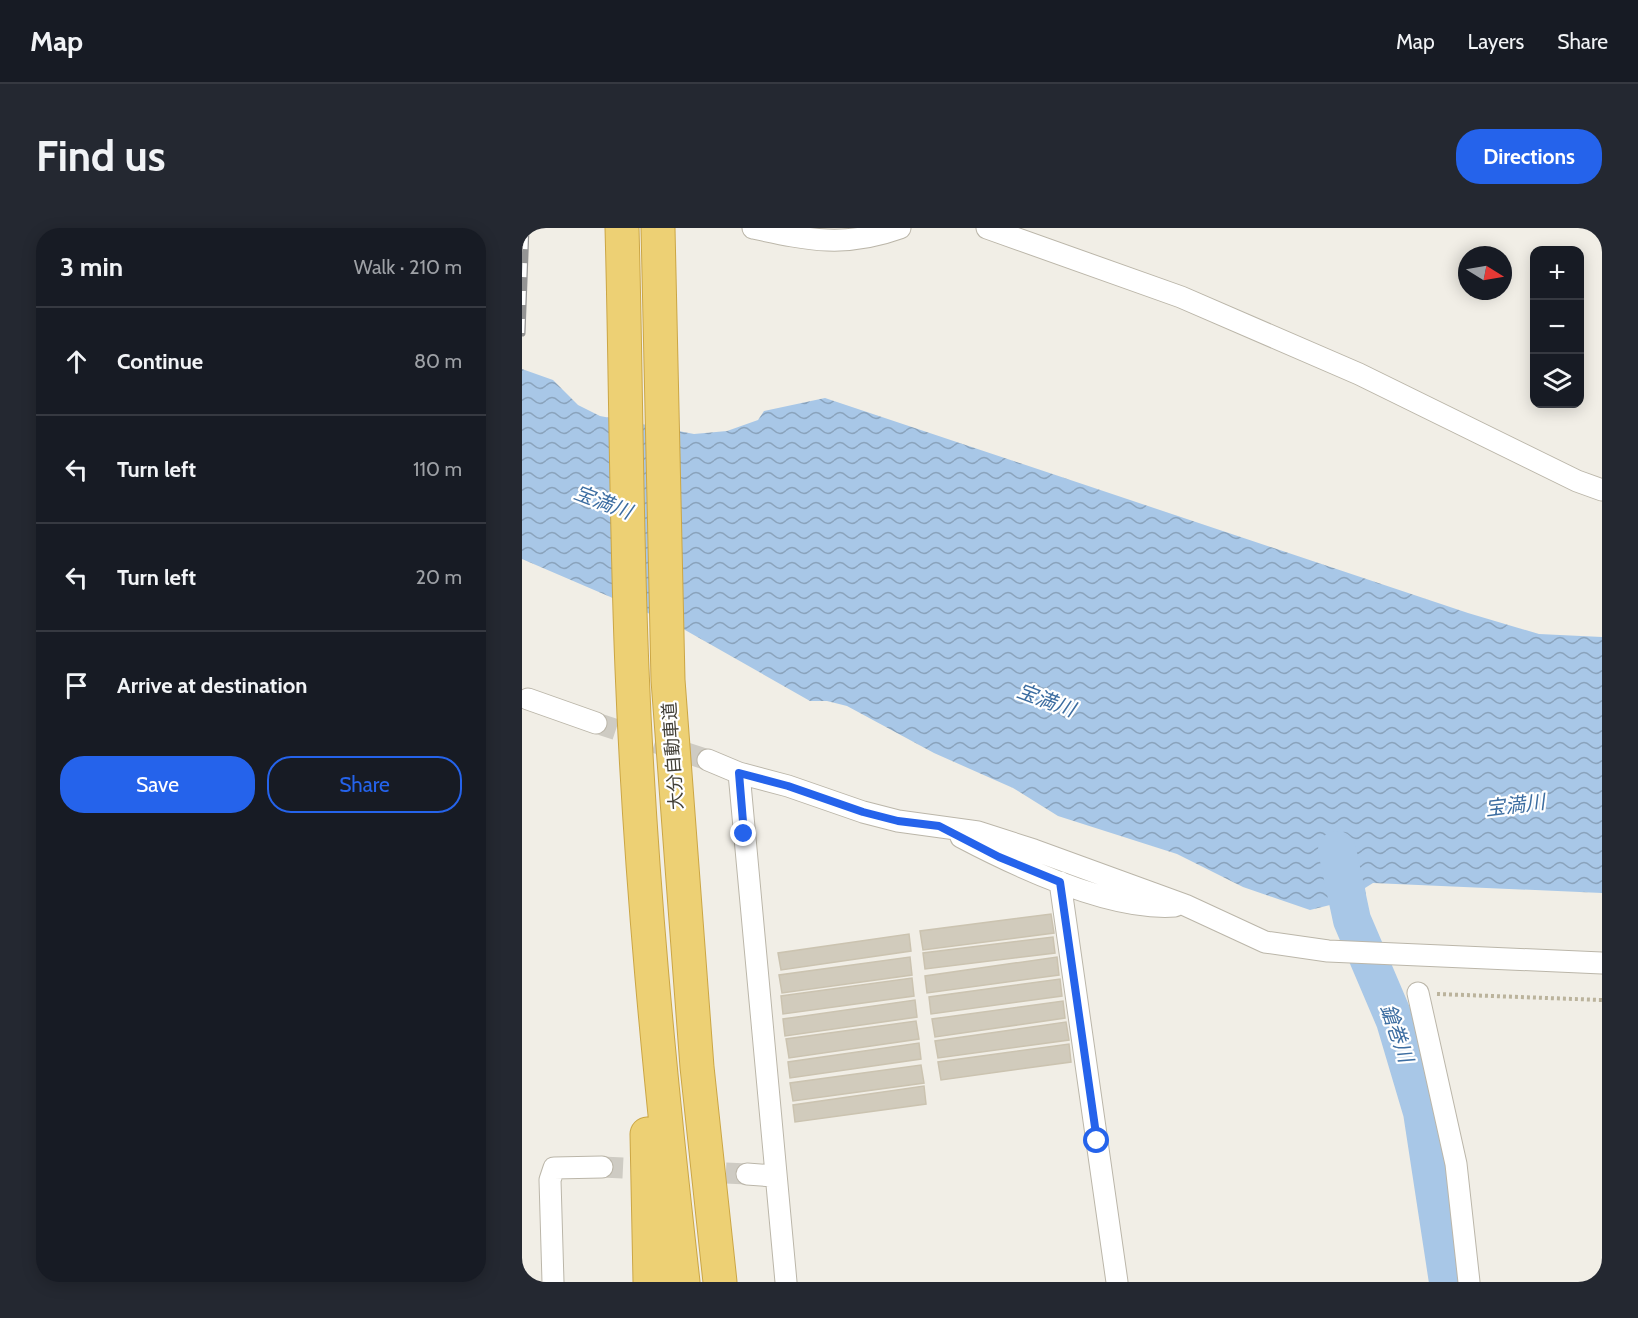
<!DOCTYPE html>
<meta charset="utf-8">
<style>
body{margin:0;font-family:Cabin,"Noto Sans JP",sans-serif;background:#242831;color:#f1f3f6}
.controls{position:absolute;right:18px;top:18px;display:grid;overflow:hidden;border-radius:12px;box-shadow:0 3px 15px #0003}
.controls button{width:54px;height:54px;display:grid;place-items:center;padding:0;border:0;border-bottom:2px solid #363941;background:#171b24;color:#f1f3f6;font:30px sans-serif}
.compass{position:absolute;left:936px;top:18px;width:54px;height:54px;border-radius:50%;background:#171b24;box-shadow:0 3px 15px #0003;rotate:101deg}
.stop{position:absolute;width:18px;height:18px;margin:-14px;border:4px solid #2563eb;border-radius:50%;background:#fff}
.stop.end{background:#2563eb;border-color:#fff;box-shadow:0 2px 6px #0008}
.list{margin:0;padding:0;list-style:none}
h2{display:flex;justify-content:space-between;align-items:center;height:78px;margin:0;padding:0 24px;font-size:26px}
h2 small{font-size:20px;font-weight:400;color:#9ea1a6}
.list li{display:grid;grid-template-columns:39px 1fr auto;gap:18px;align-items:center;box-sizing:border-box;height:108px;padding:0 24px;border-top:2px solid #363941}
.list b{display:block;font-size:22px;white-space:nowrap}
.list em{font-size:20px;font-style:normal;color:#9ea1a6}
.actions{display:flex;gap:12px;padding:18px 24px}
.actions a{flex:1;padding:14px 0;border:2px solid #2563eb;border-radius:24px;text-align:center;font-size:21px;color:#2563eb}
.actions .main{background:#2563eb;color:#fff}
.icon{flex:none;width:33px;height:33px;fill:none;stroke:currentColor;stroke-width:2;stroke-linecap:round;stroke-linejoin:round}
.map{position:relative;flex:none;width:1080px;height:1054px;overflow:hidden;border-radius:24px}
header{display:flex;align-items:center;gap:36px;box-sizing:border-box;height:84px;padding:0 30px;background:#171b24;border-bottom:2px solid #363941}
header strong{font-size:28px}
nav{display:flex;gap:33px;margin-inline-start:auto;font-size:21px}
.intro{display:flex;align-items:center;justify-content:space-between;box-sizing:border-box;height:144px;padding:0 36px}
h1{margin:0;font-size:42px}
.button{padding:15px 27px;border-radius:24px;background:#2563eb;color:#fff;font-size:21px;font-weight:700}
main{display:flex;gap:36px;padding:0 36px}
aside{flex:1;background:#171b24;border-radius:24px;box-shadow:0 3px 15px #0003}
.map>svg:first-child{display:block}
.water{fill:url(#water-waves)}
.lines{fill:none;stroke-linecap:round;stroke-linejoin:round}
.river{stroke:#a8c7e7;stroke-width:38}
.building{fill:#d1cbbc;stroke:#cbc3b0;stroke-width:1.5}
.minor-tunnel{stroke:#cecbc3;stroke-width:21;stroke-dasharray:21 10;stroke-linecap:butt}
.minor-casing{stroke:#bbb6a9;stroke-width:23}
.motorway-casing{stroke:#cba645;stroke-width:35}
.path{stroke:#bbb39c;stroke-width:4;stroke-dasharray:3 3;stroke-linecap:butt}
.minor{stroke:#fff;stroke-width:21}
.motorway{stroke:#edd074;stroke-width:33}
.rail-casing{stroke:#949494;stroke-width:7}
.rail{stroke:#fff;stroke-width:4.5;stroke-dasharray:14;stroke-linecap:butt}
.route{stroke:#2563eb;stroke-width:8}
.labels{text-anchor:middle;stroke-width:4.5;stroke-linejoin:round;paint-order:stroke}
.street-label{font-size:18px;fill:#423f36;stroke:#fff}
.water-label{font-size:20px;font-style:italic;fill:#3c6da1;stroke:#fff}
</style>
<header>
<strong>Map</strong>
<nav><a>Map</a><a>Layers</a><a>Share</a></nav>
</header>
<div class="intro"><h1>Find us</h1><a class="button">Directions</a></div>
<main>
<aside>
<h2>3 min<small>Walk · 210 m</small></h2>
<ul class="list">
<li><svg class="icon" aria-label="ahead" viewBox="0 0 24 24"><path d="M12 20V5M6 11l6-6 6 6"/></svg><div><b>Continue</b></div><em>80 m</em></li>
<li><svg class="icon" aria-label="left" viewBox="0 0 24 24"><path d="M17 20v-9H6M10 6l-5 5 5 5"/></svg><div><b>Turn left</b></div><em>110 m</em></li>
<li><svg class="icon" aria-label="left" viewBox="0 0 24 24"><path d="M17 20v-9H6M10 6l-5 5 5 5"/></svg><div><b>Turn left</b></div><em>20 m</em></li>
<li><svg class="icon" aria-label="arrive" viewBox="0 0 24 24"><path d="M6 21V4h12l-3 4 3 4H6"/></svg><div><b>Arrive at destination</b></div></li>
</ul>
<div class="actions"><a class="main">Save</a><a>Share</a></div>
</aside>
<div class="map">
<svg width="1080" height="1054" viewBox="0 0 1080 1054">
<defs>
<pattern id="water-waves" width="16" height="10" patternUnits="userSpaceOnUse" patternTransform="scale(1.5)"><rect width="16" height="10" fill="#a8c7e7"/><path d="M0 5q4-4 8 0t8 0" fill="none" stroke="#8aa3bc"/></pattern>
</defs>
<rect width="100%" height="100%" fill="#f1eee6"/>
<!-- water -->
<path class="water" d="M0,141L31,152L56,177L78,188L172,206L205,203L236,192L242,183L303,170L946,385L1017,406L1080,409V665L851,655L843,660L844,668L788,682L721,659L655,626L536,588L491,560L412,525L325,478L305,473H288L156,398L0,331Z"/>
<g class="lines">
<!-- river -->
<path class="river" d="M815,622L830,692L873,793L900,884L926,1054"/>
</g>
<!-- building -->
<path class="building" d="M529,686L532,705L401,722L398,703Z
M387,706L389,723L259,742L256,725Z
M531,709L533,725L403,741L401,725Z
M388,729L390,747L260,765L257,747Z
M535,729L537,747L405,765L403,748Z
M390,750L392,768L261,786L259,768Z
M538,751L540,768L409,786L407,769Z
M393,772L395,789L263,808L261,791Z
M541,773L543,790L413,809L410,791Z
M394,793L397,811L267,830L264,811Z
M544,794L547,812L416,830L413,813Z
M397,815L399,831L268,850L266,834Z
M547,816L549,834L419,852L416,834Z
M399,837L402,855L271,873L268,855Z
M402,858L404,876L273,894L271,877Z"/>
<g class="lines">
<!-- minor-tunnel -->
<path class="minor-tunnel" d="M74,495L186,532
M80,939L225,946"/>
<defs>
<path id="minor" d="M231,0C287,12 323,20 378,0
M465,0L659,69L837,146L1055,253L1080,262
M6,471L74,495
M186,532L217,545L264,1054
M217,545L266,558L341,584L376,593L456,604L512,622L663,677L743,714L806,723L1080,735
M439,609C496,639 588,683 653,678
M538,654L595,1054
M896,765L934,936L947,1054
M225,946L252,948
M31,1054L28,952L32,940L80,939"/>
<path id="motorway" d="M100,0C104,147 104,294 110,441C118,646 138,850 161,1054
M136,0L146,452L175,839L198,1054
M125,906L128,1054"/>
</defs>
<!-- minor casing -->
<use href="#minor" class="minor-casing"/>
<!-- motorway casing -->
<use href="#motorway" class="motorway-casing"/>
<!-- path -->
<path class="path" d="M915,766L1080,772"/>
<!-- minor -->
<use href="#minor" class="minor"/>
<!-- motorway -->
<use href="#motorway" class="motorway"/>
<defs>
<path id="rail" d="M0,105L4,0"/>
</defs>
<!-- rail casing -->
<use href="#rail" class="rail-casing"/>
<!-- rail -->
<use href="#rail" class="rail"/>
</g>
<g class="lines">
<!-- route -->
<path class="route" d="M222,606L217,545L266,558L341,584L376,593L417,598L477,629L538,654L575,913"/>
</g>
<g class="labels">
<!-- street labels -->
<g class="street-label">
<text transform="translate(151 528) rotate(-94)" y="6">大分自動車道</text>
</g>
<!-- water labels -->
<g class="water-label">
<text transform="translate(81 274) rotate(21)" y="7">宝満川</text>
<text transform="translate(524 472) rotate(20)" y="7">宝満川</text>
<text transform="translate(993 577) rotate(-7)" y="7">宝満川</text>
<text transform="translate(875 805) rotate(71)" y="7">鎗巻川</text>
</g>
</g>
</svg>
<div class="controls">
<button>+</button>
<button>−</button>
<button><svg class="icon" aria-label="layers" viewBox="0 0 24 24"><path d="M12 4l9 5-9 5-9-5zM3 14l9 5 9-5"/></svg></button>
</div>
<svg class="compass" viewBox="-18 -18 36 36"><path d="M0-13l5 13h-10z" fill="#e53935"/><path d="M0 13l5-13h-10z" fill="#9ea1a6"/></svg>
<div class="stop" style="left:575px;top:913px"></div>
<div class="stop end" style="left:222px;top:606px"></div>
</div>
</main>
